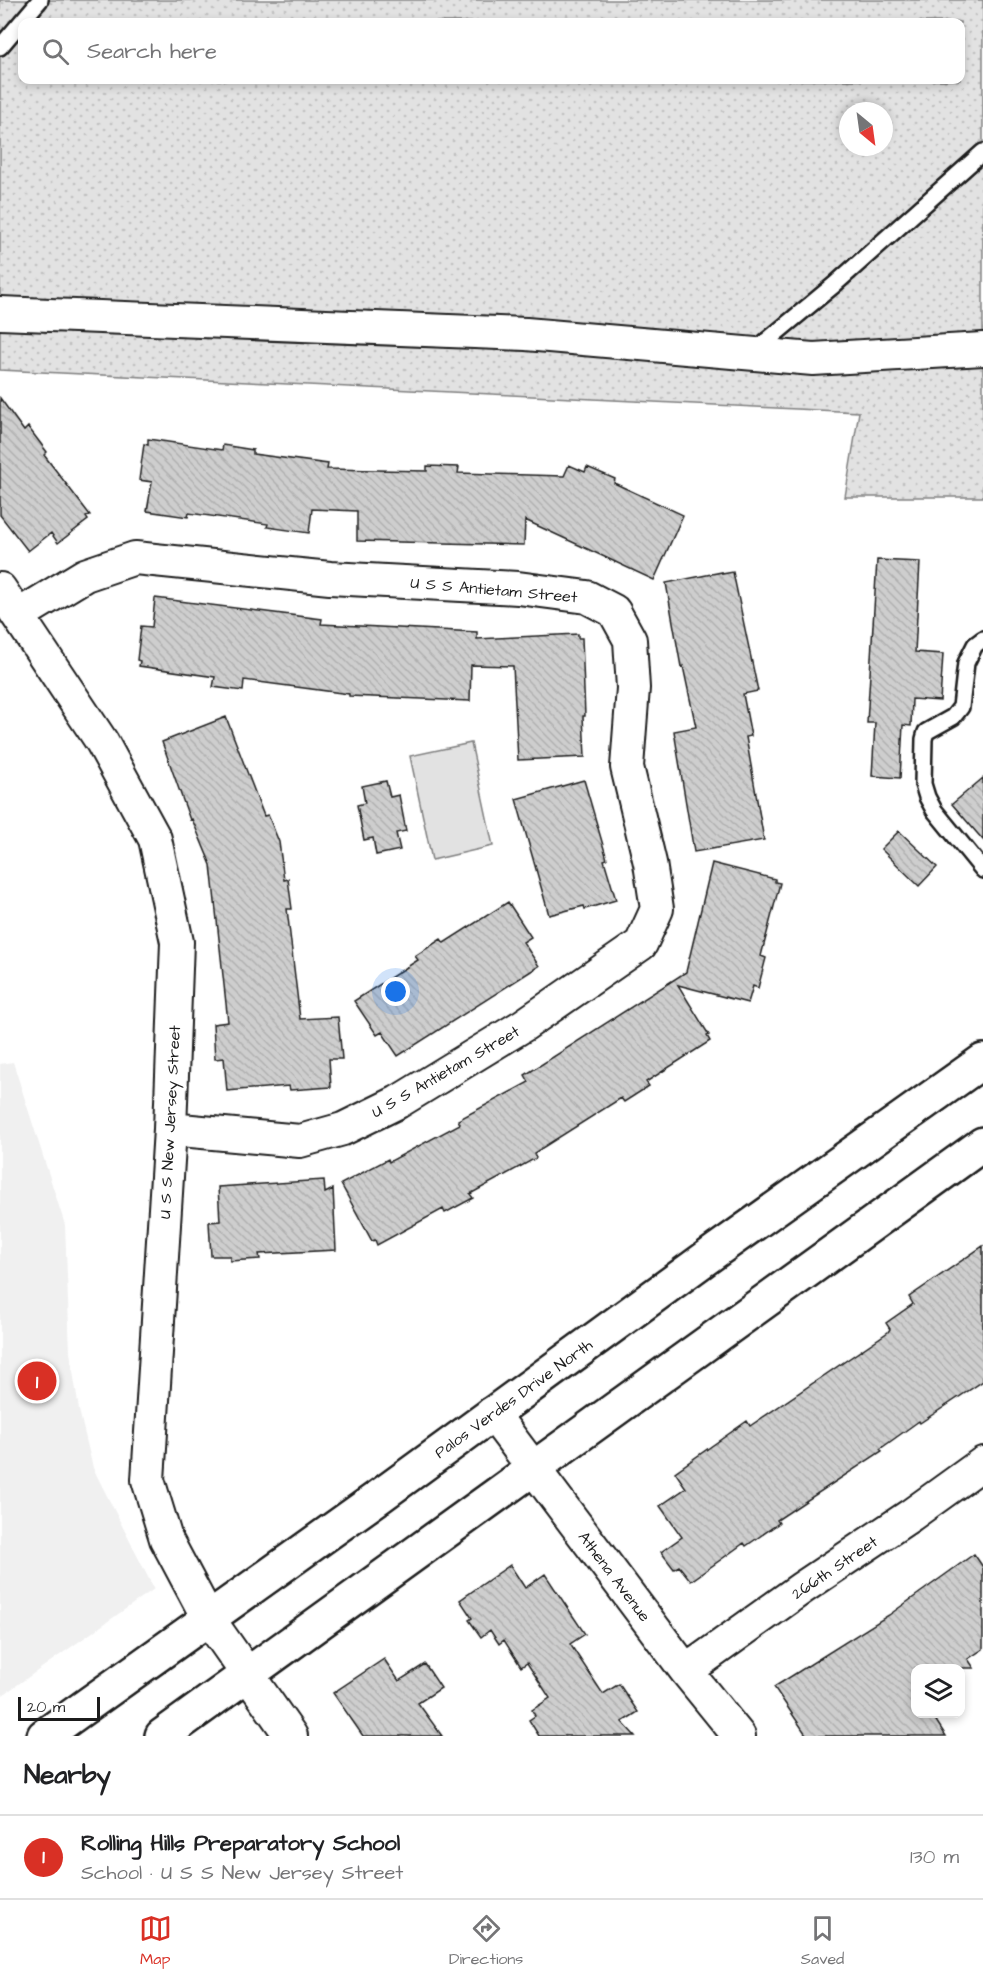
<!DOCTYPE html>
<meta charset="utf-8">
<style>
body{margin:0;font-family:"Architects Daughter",sans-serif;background:#f6f6f6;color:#202124}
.controls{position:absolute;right:18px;bottom:18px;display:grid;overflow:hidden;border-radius:12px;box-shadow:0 3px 9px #0003}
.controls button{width:54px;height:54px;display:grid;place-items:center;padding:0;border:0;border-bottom:2px solid #e0e0e0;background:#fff;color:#202124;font:30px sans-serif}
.compass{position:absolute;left:839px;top:102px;width:54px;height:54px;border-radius:50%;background:#fff;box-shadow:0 3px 9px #0003;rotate:151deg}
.scale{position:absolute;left:18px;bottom:15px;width:82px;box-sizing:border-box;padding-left:6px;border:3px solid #1c1c1c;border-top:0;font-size:16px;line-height:21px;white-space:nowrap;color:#1c1c1c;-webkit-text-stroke:4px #fff;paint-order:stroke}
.you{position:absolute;left:396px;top:992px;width:21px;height:21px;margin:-15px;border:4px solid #fff;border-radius:50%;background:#1a73e8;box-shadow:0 0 0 9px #1a73e833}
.badge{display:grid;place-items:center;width:39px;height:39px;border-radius:50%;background:#d93025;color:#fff;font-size:20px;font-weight:700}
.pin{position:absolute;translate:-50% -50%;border:3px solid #fff;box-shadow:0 2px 6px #0006}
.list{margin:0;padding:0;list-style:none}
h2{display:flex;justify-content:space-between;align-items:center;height:78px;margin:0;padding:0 24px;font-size:26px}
h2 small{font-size:20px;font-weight:400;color:#757577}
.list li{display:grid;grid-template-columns:39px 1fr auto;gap:18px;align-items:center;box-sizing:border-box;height:84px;padding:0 24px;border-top:2px solid #e0e0e0}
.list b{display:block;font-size:22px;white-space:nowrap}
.list p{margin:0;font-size:20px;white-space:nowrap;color:#757577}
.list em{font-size:20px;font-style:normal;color:#757577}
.icon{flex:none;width:33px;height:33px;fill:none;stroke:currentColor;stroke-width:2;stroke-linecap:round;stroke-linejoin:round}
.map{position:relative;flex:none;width:983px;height:1736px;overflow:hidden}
.search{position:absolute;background:#fff;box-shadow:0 3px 9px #0003;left:18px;right:18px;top:18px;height:66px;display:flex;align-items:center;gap:15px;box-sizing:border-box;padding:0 21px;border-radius:12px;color:#757577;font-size:22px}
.sheet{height:162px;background:#fff}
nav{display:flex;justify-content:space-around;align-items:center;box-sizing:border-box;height:84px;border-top:2px solid #e0e0e0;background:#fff;font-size:16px;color:#757577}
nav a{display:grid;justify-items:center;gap:3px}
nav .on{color:#d93025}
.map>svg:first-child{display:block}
.built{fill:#f0f0f0}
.grass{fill:url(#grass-dots);stroke:#7f7f7f;stroke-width:1.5;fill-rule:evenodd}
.garden{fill:#e2e2e2;stroke:#7f7f7f;stroke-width:1.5}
.building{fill:url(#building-back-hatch);stroke:#1c1c1c;stroke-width:1.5}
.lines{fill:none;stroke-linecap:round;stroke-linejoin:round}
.service-casing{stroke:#1c1c1c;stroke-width:20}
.minor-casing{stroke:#1c1c1c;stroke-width:36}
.secondary-casing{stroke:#1c1c1c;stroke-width:38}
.service{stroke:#fff;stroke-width:15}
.minor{stroke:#fff;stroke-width:32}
.secondary{stroke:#fff;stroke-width:33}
.labels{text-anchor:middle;stroke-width:6;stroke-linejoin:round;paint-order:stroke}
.street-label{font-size:16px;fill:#1c1c1c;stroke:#fff}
</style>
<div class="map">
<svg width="983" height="1736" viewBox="0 0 983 1736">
<defs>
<pattern id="grass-dots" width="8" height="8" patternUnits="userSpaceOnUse" patternTransform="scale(1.5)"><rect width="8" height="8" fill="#e2e2e2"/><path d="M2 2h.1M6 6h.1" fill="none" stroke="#c1c1c1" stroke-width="1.8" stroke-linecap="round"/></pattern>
<pattern id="building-back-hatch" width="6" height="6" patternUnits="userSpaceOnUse" patternTransform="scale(1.5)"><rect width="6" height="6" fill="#cecece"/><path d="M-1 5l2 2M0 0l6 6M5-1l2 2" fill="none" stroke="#b0b0b0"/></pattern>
</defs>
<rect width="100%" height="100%" fill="#fff"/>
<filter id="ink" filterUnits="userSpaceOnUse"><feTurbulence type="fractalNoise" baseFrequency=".0167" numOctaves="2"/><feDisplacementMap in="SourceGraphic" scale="12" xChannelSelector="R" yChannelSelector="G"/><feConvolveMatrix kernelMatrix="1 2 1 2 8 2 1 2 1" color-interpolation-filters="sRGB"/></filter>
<g filter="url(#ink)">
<!-- built -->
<path class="built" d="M13,1062L65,1225L70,1352L79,1410L93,1468L154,1589L0,1697V1064Z"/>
<!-- grass -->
<path class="grass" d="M0,0H983V497H845L859,412L0,370ZM22,22H960V80H22ZM848,111H884V147H848Z"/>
<!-- garden -->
<path class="garden" d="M471,743L493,846L432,860L410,756Z"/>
<!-- building -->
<path class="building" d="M0,398L24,431L28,427L47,452L44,455L90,515L86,517L88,520L58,543L51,533L28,551L0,515Z
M148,439L222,450L223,445L253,450V454L328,464L327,469L427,471V466L459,467L458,473L564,476L569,465L585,472L587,467L615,479L614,483L683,515L654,580L525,520L524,545L357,541V511L312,509L309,533L267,527L268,524L189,513L188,517L147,511L152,482L139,480L144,444L148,445Z
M877,560L920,562L915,652L943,654L940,701L912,699L911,726L903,725L900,778L872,776L875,723H867Z
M722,572V574L733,572L758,691L743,694L751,736L746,737L764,840L694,852L674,731L696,727L683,666L681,667L666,583Z
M155,598L322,619L321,624L477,632V639L578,634V638H582L585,716H583L585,757L518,760L513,666L471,665L470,701L349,696V694L244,680L243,691L213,687L215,677L139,666L140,661L137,660L141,626L152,627Z
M226,717L264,816L268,815L279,842L284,880L288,879L292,909H287L300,1019L338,1017L342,1059H329L331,1087L290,1090L289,1086L227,1091L224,1058L215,1059L213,1024L228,1022L211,865L192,819L190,820L162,742Z
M983,778V840L952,804Z
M584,780L607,859L604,860L616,900L585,909L584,906L549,915L516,799Z
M386,781L390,797L399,795L406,831L396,833L400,850L376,855L373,838L364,840L357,805L365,803L362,786Z
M899,831L937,867L919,886L881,849Z
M712,863L775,879V882L780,883L761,956L766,958L758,988L753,986L748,1003L678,985L709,1035L707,1036L710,1041L646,1082L649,1086L624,1102L621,1098L534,1153L536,1158L470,1194L473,1198L445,1213L443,1209L377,1245L375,1240L372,1241L341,1184L388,1159L389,1162L460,1124L458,1120L529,1082L525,1075L686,972Z
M508,902L531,937L523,942L539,966L398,1056L382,1032L377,1035L354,1001L418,960L415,956L441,939L444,943Z
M324,1180L325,1193L333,1189L336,1250L259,1254L260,1259L230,1261V1256H211L209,1222L220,1221L218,1187Z
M983,1246V1381L920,1423L919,1421L880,1449L882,1451L777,1520L779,1523L746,1546L744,1543L691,1581L679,1566L674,1569L661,1552L682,1537L660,1506L686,1488L675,1472L747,1421L750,1426L888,1332L890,1329L886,1323L913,1304L909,1297Z
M974,1554L983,1567V1649L968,1659L974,1668H915V1713H931L946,1736H807L774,1687L889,1615Z
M510,1565L525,1588L545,1574L585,1634L570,1644L603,1694L619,1684L638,1712L622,1722L635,1736H539L529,1720L535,1716L532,1710L550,1698L527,1663L521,1667L504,1640L499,1644L490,1630L481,1637L469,1620L472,1618L460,1600Z
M384,1659L399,1681L425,1664L441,1688L418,1703L442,1736H363L333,1693Z"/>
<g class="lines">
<defs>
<path id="service" d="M0,47L40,0
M752,353L834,285L983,152
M983,639L975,645L966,663L961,707L953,717L926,732L924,739L923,784L927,797L934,810L983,870"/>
<path id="minor" d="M0,313L526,334L813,359L983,349
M0,589L102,742L155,839L177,942L170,1129L148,1480L166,1539L208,1618L291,1736
M19,615L85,575L135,558L330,578L518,588L587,597L614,611L630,640L633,688L627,767L650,863L657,909L641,944L524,1025L398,1102L343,1129L300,1141L170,1129
M492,1413L686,1671L739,1736
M686,1671L802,1588L911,1515L983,1463"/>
<path id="secondary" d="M44,1736L380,1496L717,1250L983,1061
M162,1736L983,1144"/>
</defs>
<!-- service casing -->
<use href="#service" class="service-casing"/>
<!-- minor casing -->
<use href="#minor" class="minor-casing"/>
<!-- secondary casing -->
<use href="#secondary" class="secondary-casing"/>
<!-- service -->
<use href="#service" class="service"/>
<!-- minor -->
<use href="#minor" class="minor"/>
<!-- secondary -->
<use href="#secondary" class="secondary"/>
</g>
</g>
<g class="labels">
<!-- street labels -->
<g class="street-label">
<text transform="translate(494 589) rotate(5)" y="6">U S S Antietam Street</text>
<text transform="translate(445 1071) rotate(-30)" y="6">U S S Antietam Street</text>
<text transform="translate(169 1122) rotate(-87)" y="6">U S S New Jersey Street</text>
<text transform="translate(513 1398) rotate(-36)" y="6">Palos Verdes Drive North</text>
<text transform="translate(834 1567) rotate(-34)" y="6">266th Street</text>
<text transform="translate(615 1576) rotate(53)" y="6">Athena Avenue</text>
</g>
</g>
</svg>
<div class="controls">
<button><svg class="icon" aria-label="layers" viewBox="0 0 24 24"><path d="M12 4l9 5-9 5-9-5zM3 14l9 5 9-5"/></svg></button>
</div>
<svg class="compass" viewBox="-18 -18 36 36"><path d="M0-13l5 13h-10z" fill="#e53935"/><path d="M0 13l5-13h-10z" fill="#757577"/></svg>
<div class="scale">20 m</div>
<div class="you"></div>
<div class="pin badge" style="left:37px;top:1381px">1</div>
<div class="search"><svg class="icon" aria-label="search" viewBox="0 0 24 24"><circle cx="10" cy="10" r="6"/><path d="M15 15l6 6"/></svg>Search here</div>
</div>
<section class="sheet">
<h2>Nearby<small></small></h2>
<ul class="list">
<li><span class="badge">1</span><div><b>Rolling Hills Preparatory School</b><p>School · U S S New Jersey Street</p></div><em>130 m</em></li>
</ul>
</section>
<nav>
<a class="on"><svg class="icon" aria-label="map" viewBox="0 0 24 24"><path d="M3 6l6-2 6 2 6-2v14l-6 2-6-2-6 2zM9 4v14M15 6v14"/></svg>Map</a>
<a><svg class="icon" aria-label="directions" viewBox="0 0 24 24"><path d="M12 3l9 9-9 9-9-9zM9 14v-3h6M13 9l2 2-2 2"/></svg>Directions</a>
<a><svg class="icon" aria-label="saved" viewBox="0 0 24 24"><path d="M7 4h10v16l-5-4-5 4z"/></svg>Saved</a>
</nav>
